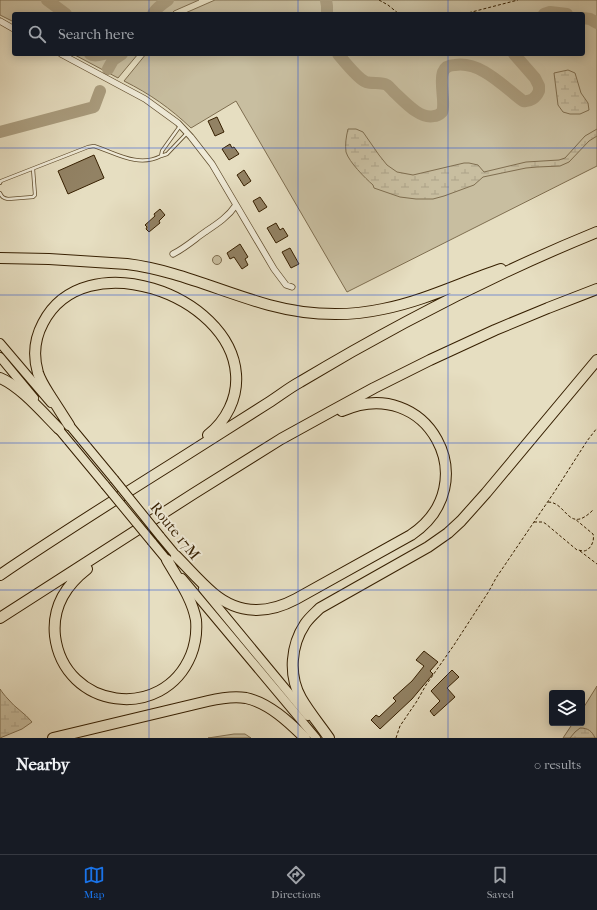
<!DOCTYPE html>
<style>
body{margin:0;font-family:"IM FELL French Canon",serif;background:#242831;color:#f1f3f6}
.controls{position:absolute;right:12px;bottom:12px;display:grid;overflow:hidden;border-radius:4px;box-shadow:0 2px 10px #0003}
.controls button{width:36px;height:36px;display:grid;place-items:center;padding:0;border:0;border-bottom:1px solid #363941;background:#171b24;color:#f1f3f6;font:20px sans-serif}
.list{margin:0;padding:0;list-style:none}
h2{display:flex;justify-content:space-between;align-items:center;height:52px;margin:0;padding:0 16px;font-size:17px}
h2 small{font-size:13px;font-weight:400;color:#9ea1a6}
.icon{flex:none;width:22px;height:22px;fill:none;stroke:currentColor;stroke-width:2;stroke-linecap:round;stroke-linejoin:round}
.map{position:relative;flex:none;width:597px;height:738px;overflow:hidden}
.search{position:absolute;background:#171b24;box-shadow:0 2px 10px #0003;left:12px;right:12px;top:12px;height:44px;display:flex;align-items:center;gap:10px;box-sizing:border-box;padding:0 14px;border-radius:4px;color:#9ea1a6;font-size:15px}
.sheet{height:116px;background:#171b24}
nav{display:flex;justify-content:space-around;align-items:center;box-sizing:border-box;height:56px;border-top:1px solid #363941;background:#171b24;font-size:11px;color:#9ea1a6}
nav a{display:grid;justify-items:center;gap:2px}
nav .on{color:#1a73e8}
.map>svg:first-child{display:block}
.green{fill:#c8bea0;stroke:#7f6e50}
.wetland{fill:url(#wetland-marsh);stroke:#7f6e50}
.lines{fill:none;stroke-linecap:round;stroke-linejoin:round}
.river{stroke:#aa9d7f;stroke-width:12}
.building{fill:#928264;stroke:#361f00}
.service-casing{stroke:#624f30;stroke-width:4}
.minor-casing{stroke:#624f30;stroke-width:7}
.primary-casing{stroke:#361f00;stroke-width:10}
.motorway-casing{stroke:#361f00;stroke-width:12}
.path{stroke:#361f00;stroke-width:1;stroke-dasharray:3 2;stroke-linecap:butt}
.service{stroke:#efead7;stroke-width:2.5}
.minor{stroke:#efead7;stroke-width:5.5}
.primary{stroke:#e6dec1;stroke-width:8}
.motorway{stroke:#e6dec1;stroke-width:10}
.primary-bridge-casing{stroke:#361f00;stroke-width:10;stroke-linecap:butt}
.primary-bridge{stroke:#e6dec1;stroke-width:8}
.grid{fill:none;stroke:#1d4ed8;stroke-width:1;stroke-opacity:0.55}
.labels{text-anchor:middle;stroke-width:4;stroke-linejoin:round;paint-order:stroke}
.street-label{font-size:15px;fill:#361f00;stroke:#efead7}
</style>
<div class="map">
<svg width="597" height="738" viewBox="0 0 597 738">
<defs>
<pattern id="wetland-marsh" width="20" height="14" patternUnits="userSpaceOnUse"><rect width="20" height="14" fill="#c8bea0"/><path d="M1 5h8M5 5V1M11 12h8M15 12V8" fill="none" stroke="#aca388"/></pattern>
</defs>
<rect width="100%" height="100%" fill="#e6dec1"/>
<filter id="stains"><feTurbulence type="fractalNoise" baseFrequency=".005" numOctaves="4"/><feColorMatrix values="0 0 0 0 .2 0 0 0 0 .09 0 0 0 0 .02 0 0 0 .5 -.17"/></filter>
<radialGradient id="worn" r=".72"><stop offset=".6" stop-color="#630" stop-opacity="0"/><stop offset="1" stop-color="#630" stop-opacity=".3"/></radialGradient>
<!-- green -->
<path class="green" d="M0,0H199L174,11L171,14H14V22L0,15Z
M215,0H597V166L347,292L236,101L191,128C170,108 150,94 124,81L146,54H583V14H183Z
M73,54H138L118,78Z
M212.5 260a4.5 4.5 0 1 1 9 0a4.5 4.5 0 1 1-9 0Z
M597,686V738H563L573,723H582V710Z
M234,734H245L251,738H208Z"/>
<!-- wetland -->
<path class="wetland" d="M568,70L575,73L581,93L588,103L589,110L580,114H570L563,112L558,105L554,73Z
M348,129H356L363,132L379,155L387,165L397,172L413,175L464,163H469L478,165L484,172L526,162L559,160L565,158L585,136L597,129V136L589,141L569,162L560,166L537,167L526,168L483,177L474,185L444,196L433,199H416L400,197L374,188L373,185C365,178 349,162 346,152C345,145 346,137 348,129Z
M0,689C2,692 5,696 8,699C15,708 25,713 32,722L22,729L0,738Z
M580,728C588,728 592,731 595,738H570L575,732Z"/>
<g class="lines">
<!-- river -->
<path class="river" d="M47,0L66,14
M326,0L327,6V14
M153,14C156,8 162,4 168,0
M544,14L550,12L567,14
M583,18L590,19L597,23
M90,54C94,57 100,55 104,54
M338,54C344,61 358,79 366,82C373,84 381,82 387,85C390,87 392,90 394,92C403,100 420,120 434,116C437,116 440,114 442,112C446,104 439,83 443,72C445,67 450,65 455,65C481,61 504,87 523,101C530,102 536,98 539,91V86L535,78L514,54
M108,69L113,60L122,54
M0,132L94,107L100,91"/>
</g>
<!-- building -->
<path class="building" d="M217,117L224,132L215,136L208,121Z
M230,144L232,148L234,147L239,154L229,160L222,149Z
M94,155L104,178L68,194L58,171Z
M244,170L251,181L244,186L237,175Z
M260,197L267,207L259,212L253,201Z
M160,209L165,215L159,221L160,223L149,232L146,229L147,227L145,225L155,216L154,214Z
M276,223L280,230L283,228L288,236L276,243L267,228Z
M240,244L248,257L245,259L248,265L242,269L234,257L230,259L227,253Z
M290,248L299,264L291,268L282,252Z
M424,651L438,662L430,671L433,674L412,699L380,729L371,720L376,715L379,717L396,701L393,698L412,681L424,666L416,660Z
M452,670L459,677L447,688L455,697L434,716L430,711L440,701L431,691Z"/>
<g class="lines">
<defs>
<path id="service" d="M180,126L162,151L161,156L167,154L187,133
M0,183L1,181L88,147L94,146C116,153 138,168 161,156
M0,193C2,197 3,198 8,199L33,197L35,195L33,169"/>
<path id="minor" d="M0,21L14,29
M61,54L145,99L178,123L191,137L212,164L274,269L286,285L292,287
M173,254C185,248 195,239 205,232C217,224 228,217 236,205"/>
<path id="primary" d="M0,343L51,403
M0,357L34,398
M66,421L114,479
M56,426L105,485
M160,536L180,560
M152,542L171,565
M182,578L316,738
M203,589L308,716"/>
<path id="motorway" d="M0,258L49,259L127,264C176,270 222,292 269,305C306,315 346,317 383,309C424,301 462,282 501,269
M0,378C20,386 43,413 59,429
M69,425C63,416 57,406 51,397C46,389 41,382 38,373C33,356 35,338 43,323C84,243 230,294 236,374C238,398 226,421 208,435
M176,556C188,568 200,582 213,593C239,615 268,614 296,599L411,535C487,484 427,373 342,411
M87,569C65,586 52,607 55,636C64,709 163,723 191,655C195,645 197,632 196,620C192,598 178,579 167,560
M0,575C57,536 116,499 175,462C206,442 237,423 268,403C279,396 289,388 300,382C395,325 494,274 597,232
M0,618L193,494L281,439L330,412L374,388L430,360L495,330L548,308L597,289
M53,738L208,701C221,698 233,696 246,698C269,703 289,722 305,738
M329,738C320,725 309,712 301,698C288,675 291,645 305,624C309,618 315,613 320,608L428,547L448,533L461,521L486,493L597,360"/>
</defs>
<!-- service casing -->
<use href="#service" class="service-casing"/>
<!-- minor casing -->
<use href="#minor" class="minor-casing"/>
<!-- primary casing -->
<use href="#primary" class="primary-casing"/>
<!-- motorway casing -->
<use href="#motorway" class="motorway-casing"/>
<!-- path -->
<path class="path" d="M379,0L388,5L399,14
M464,14L518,0
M548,502C567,502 568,535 593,510
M534,522H543L546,524L577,550C579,550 582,551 584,551C591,550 595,540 593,534L575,519
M580,551L597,564
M396,738L400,726L417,701L426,685L454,645L489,591L496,578L555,491L587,441L597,428"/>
<!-- service -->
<use href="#service" class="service"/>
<!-- minor -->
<use href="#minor" class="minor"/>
<!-- primary -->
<use href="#primary" class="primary"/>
<!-- motorway -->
<use href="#motorway" class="motorway"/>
<defs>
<path id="primary-bridge" d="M114,479L160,536
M105,485L152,542"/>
</defs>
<!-- primary-bridge casing -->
<use href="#primary-bridge" class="primary-bridge-casing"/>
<!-- primary-bridge -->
<use href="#primary-bridge" class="primary-bridge"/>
</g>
<!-- grid -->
<path class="grid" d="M149,0V14M298,0V14M448,0V14M149,54V738M298,54V738M448,54V738M0,148H597M0,295H597M0,443H597M0,590H597"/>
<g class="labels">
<!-- street labels -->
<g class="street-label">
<text transform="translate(175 531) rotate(51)" y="5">Route 17M</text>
</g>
</g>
<rect width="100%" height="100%" filter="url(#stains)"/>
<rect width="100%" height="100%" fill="url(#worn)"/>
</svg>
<div class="controls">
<button><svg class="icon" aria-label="layers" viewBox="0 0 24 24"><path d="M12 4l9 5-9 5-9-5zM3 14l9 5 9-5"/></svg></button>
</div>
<div class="search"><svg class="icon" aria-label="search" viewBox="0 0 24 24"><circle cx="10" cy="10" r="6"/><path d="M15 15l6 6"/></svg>Search here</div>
</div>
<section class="sheet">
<h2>Nearby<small>0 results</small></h2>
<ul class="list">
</ul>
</section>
<nav>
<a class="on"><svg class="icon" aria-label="map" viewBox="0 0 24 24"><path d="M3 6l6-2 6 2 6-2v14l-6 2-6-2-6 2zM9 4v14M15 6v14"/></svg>Map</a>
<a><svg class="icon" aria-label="directions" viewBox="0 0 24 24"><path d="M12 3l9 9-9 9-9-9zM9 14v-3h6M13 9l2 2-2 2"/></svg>Directions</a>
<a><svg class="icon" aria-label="saved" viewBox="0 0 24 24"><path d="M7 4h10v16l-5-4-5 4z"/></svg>Saved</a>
</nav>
